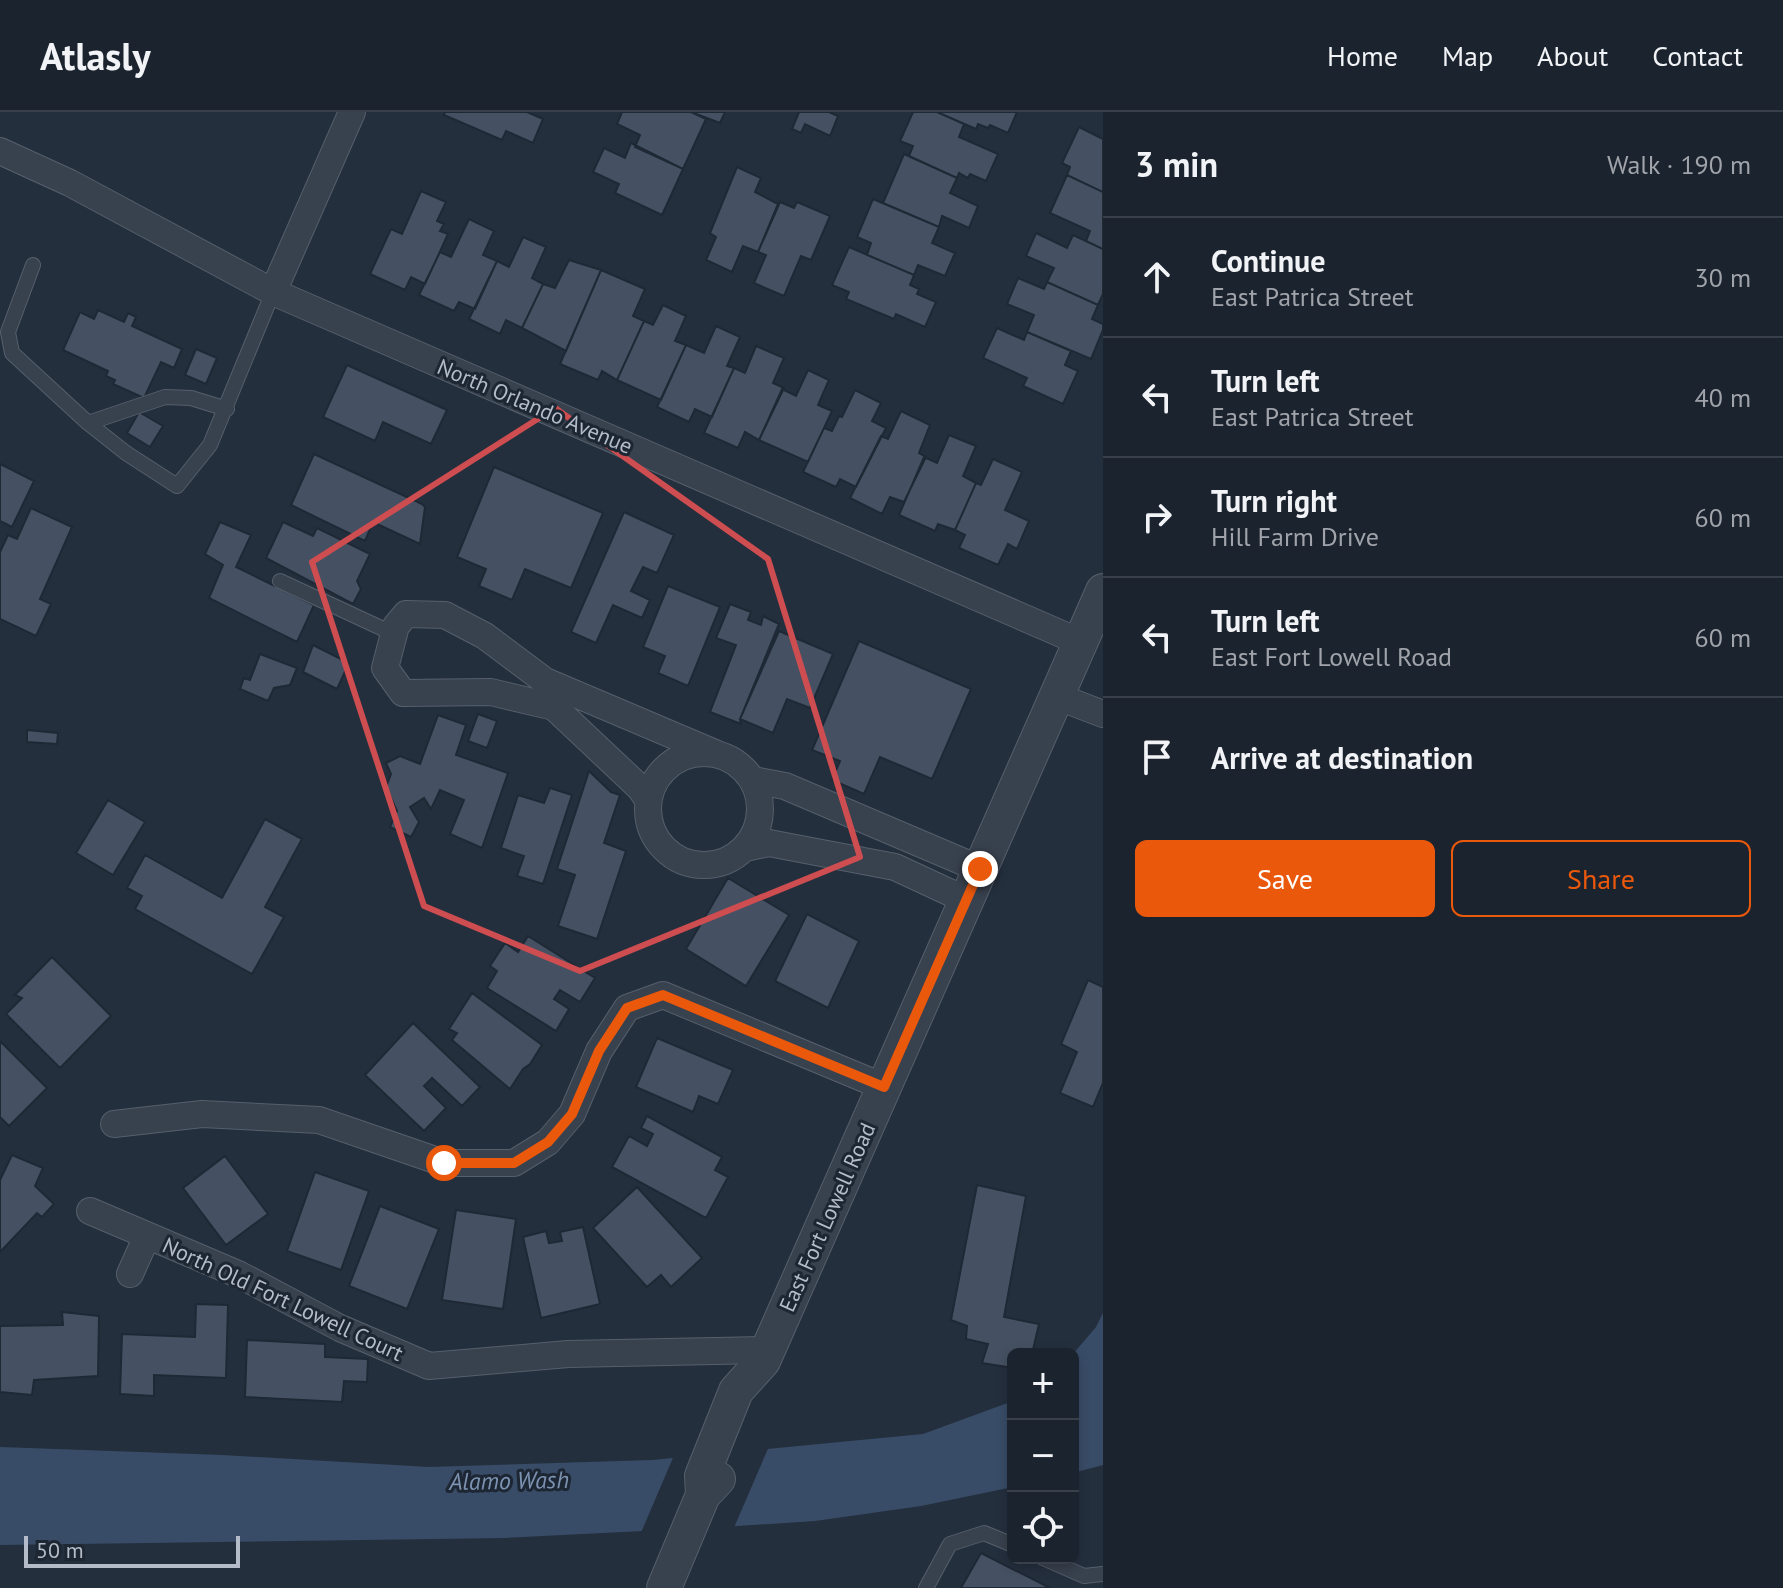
<!DOCTYPE html>
<meta charset="utf-8">
<style>
body{margin:0;font-family:"PT Sans",sans-serif;background:#282f3a;color:#f1f3f6}
.controls{position:absolute;right:24px;bottom:24px;display:grid;overflow:hidden;border-radius:12px;box-shadow:0 4px 12px #0003}
.controls button{width:72px;height:72px;display:grid;place-items:center;padding:0;border:0;border-bottom:2px solid #39404a;background:#1b232e;color:#f1f3f6;font:40px sans-serif}
.scale{position:absolute;left:24px;bottom:20px;width:216px;box-sizing:border-box;padding-left:8px;border:4px solid #b4bcc9;border-top:0;font-size:22px;line-height:28px;white-space:nowrap;color:#b4bcc9;-webkit-text-stroke:6px #1d2633;paint-order:stroke}
.stop{position:absolute;width:24px;height:24px;margin:-18px;border:6px solid #ea580c;border-radius:50%;background:#fff}
.stop.end{background:#ea580c;border-color:#fff;box-shadow:0 2px 8px #0008}
.list{margin:0;padding:0;list-style:none}
h2{display:flex;justify-content:space-between;align-items:center;height:104px;margin:0;padding:0 32px;font-size:34px}
h2 small{font-size:26px;font-weight:400;color:#a0a4aa}
.list li{display:grid;grid-template-columns:52px 1fr auto;gap:24px;align-items:center;box-sizing:border-box;height:120px;padding:0 32px;border-top:2px solid #39404a}
.list b{display:block;font-size:30px;white-space:nowrap}
.list p{margin:0;font-size:26px;white-space:nowrap;color:#a0a4aa}
.list em{font-size:26px;font-style:normal;color:#a0a4aa}
.actions{display:flex;gap:16px;padding:24px 32px}
.actions a{flex:1;padding:18px 0;border:2px solid #ea580c;border-radius:12px;text-align:center;font-size:28px;color:#ea580c}
.actions .main{background:#ea580c;color:#fff}
.icon{flex:none;width:44px;height:44px;fill:none;stroke:currentColor;stroke-width:2;stroke-linecap:round;stroke-linejoin:round}
.map{position:relative;flex:none;width:1103px;height:1476px;overflow:hidden}
header{display:flex;align-items:center;gap:48px;box-sizing:border-box;height:112px;padding:0 40px;background:#1b232e;border-bottom:2px solid #39404a}
header strong{font-size:38px}
nav{display:flex;gap:44px;margin-inline-start:auto;font-size:28px}
main{display:flex}
aside{flex:1;background:#1b232e}
.map>svg:first-child{display:block}
.water{fill:#394c67}
.pier{fill:#242f3e}
.building{fill:#455162;stroke:#1f2835;stroke-width:2}
.lines{fill:none;stroke-linecap:round;stroke-linejoin:round}
.service-casing{stroke:#565f6c;stroke-width:16}
.minor-casing{stroke:#565f6c;stroke-width:28}
.tertiary-casing{stroke:#565f6c;stroke-width:36}
.service{stroke:#38414e;stroke-width:14}
.minor{stroke:#38414e;stroke-width:26}
.tertiary{stroke:#38414e;stroke-width:34}
.route{stroke:#ea580c;stroke-width:10}
.marked{fill:none;stroke:#ce4d50;stroke-width:6;stroke-linejoin:round}
.labels{text-anchor:middle;stroke-width:6;stroke-linejoin:round;paint-order:stroke}
.street-label{font-size:22px;fill:#b4bcc9;stroke:#1d2633}
.water-label{font-size:24px;font-style:italic;fill:#7c92b1;stroke:#1d2633}
</style>
<header>
<strong>Atlasly</strong>
<nav><a>Home</a><a>Map</a><a>About</a><a>Contact</a></nav>
</header>
<main>
<div class="map">
<svg width="1103" height="1476" viewBox="0 0 1103 1476">
<rect width="100%" height="100%" fill="#242f3e"/>
<!-- water -->
<path class="water" d="M1103,1201V1353L1073,1361V1242L1096,1215Z
M1013,1289V1375L921,1394L815,1409L721,1415L505,1426L0,1433V1335L222,1343L429,1355L652,1348L923,1322Z"/>
<!-- pier -->
<path class="pier" d="M770,1332L733,1418L640,1423L675,1341Z"/>
<!-- building -->
<path class="building" d="M445,0H527L543,7L533,31L506,19L502,28L444,3Z
M622,0H691L706,7L683,57L635,35L640,23L617,12Z
M691,0H725L720,11Z
M799,0H829L838,4L830,24L805,12L801,21L792,17Z
M913,0H937L964,12L959,25L998,42L986,69L970,62L968,66L959,61L957,66L909,44L913,34L900,29Z
M937,0H1017L1008,21L990,13L988,16L978,12L976,17Z
M1079,15L1103,27V80L1067,63L1070,55L1062,51Z
M631,31L683,57L662,103L615,81L619,72L593,60L604,36L625,46Z
M904,42L957,66L950,81L978,94L969,116L942,104L939,115L883,91Z
M737,55L761,66L755,80L778,92L758,140L743,134L732,160L706,148L716,125L710,121Z
M1067,63L1103,80V137L1086,129L1090,119L1050,101Z
M421,79L446,90L437,109L444,112L440,119L448,122L425,172L411,165L405,178L370,162L391,117L402,122Z
M873,87L939,115L932,131L955,141L945,164L918,153L914,163L867,143L871,131L857,125Z
M780,90L794,96L797,90L830,104L811,148L801,144L784,184L754,171L766,143L758,140Z
M469,107L494,119L483,143L497,149L475,197L459,190L454,199L419,183L440,140L451,145Z
M1036,121L1067,136L1073,123L1103,137V182L1098,193L1047,170L1054,156L1026,144Z
M523,125L546,135L532,166L543,172L522,216L506,208L500,222L469,207L497,149L509,155Z
M849,135L914,163L910,173L919,177L917,182L936,190L925,215L896,202L894,207L846,187L849,180L832,173Z
M569,148L601,158L566,239L522,216L543,172L555,176Z
M601,158L645,177L633,204L644,209L617,268L602,259L598,268L560,252Z
M1018,166L1044,177L1047,170L1098,193L1092,207L1103,212V218L1091,247L1027,220L1034,203L1007,192Z
M663,193L686,204L675,229L686,233L661,288L617,268L644,209L653,213Z
M98,198L124,210L128,201L136,205L132,214L182,237L174,256L161,250L144,286L113,272L115,268L106,264L108,259L63,238L80,200L94,207Z
M716,214L740,225L727,254L734,256L712,305L695,297L689,310L657,295L686,233L704,241Z
M997,216L1024,228L1027,220L1071,239L1065,253L1078,259L1063,292L1023,274L1027,266L983,246Z
M756,234L784,246L773,271L784,276L759,328L745,320L738,336L704,321L734,256L745,261Z
M196,237L217,246L206,272L185,263Z
M347,253L447,298L431,332L383,310L375,329L323,305Z
M808,258L829,268L818,293L832,299L808,350L759,328L782,277L796,284Z
M855,278L881,291L872,309L886,316L856,375L840,367L836,375L803,360L824,316L832,319L839,304L842,305Z
M901,299L930,313L919,341L926,345L904,390L890,385L882,402L850,386L881,324L888,327Z
M139,300L163,314L150,335L127,321Z
M949,323L976,334L963,364L976,371L955,418L938,412L935,419L899,403L924,345L937,351Z
M314,342L422,392L425,395L420,432L373,410L365,429L291,393Z
M993,347L1022,360L1005,398L1029,409L1017,437L1008,432L998,453L959,436L965,423L955,418L976,371L981,373Z
M0,352L34,369L12,415L0,409Z
M494,355L603,401L571,476L525,457L512,488L479,474L486,457L457,445Z
M31,396L72,415L40,487L51,492L36,524L0,507V440L8,423L17,427Z
M624,400L674,423L657,461L643,455L631,479L650,488L642,506L613,493L596,531L571,520Z
M220,410L251,423L236,455L314,493L297,530L209,486L223,453L205,442Z
M283,410L313,424L317,416L370,442L357,469L361,477L353,492L266,446Z
M668,474L720,495L688,574L658,561L665,544L643,535Z
M730,492L751,500L748,508L761,513L763,504L779,512L740,607L741,612L710,600L736,533L716,526Z
M779,519L833,542L810,596L787,587L773,621L740,607Z
M859,529L971,577L932,667L880,645L864,682L832,668L840,649L812,638Z
M313,533L349,551L337,577L303,560Z
M260,542L297,556L290,573L274,576L268,589L240,577L244,566L250,568Z
M478,602L497,609L487,636L468,629Z
M438,603L466,613L456,643L508,661L482,736L450,722L464,688L440,678L431,697L424,686L410,695L419,710L411,725L390,715L397,699L386,675L391,662L386,651L400,644L420,652Z
M27,618L58,621L57,632L27,630Z
M589,659L611,680L620,683L604,731L626,739L597,827L558,814L575,763L557,757Z
M550,676L572,683L543,772L517,764L524,744L501,736L518,683L544,691Z
M108,688L145,710L113,763L76,741Z
M265,707L302,727L265,795L284,805L252,862L135,797L142,784L127,776L145,743L222,786Z
M728,766L789,803L746,874L686,837Z
M807,802L859,829L828,896L775,869Z
M528,824L595,866L580,890L560,878L554,887L569,897L556,919L487,876L497,859L490,854L505,831L518,840Z
M52,845L111,904L60,956L6,902L22,886L15,883Z
M1088,868L1103,875V971L1093,995L1060,981L1077,940L1061,932Z
M472,881L542,933L530,952L523,957L510,977L452,928L457,921L449,917Z
M413,911L480,975L462,994L432,966L424,974L446,996L424,1019L365,963Z
M657,926L733,958L718,992L699,984L693,1000L636,975Z
M0,929L47,976L9,1014L0,1005Z
M647,1004L722,1045L715,1058L728,1065L706,1106L612,1055L629,1024L647,1034L653,1022L641,1016Z
M12,1043L43,1056L35,1074L54,1092L42,1105L37,1101L0,1140V1068Z
M225,1044L268,1102L226,1133L183,1076Z
M315,1060L369,1079L341,1158L287,1139Z
M977,1073L1026,1084L1004,1205L1039,1212L1032,1242H1013V1256L982,1251L988,1232L966,1227L967,1214L951,1208Z
M637,1075L702,1146L671,1175L661,1163L647,1175L593,1116Z
M380,1094L439,1117L407,1197L349,1174Z
M456,1098L516,1107L503,1197L442,1188Z
M583,1115L600,1192L541,1206L523,1125L546,1119L549,1131L562,1129L560,1120Z
M196,1192L228,1193L226,1266L154,1263V1284L120,1282L122,1222L195,1225Z
M62,1200L99,1204L98,1264L34,1268L32,1283L0,1280V1214L63,1213Z
M247,1228L325,1232V1245L368,1247L367,1270L344,1269L342,1290L245,1285Z
M981,1441L1050,1476H961Z"/>
<g class="lines">
<defs>
<path id="service" d="M33,153L8,220L12,241L88,311L126,341L177,374L210,333L273,180
M88,311L165,285L191,286L227,297
M280,469L394,522
M1043,1446L1084,1464L1103,1462
M926,1476L950,1432L984,1421L1013,1433"/>
<path id="minor" d="M0,39L70,71L273,180L1080,530
M273,180L352,0
M1056,584L1103,602
M648 697a56 56 0 1 1 112 0a56 56 0 1 1-112 0Z
M753,668L785,674L980,757
M648,688L640,676L554,595L491,580L403,581L385,556L396,514L406,502L445,503L485,524L545,569L717,642
M745,736L769,731L895,755L966,788
M114,1012L202,1002L319,1008L444,1051H514L548,1030L572,1002L599,939L627,896L663,883L884,975
M90,1099L240,1163L340,1216L429,1254L568,1242L768,1238
M130,1162L147,1124"/>
<path id="tertiary" d="M703,1383L702,1364L736,1279L763,1249L1103,479
M664,1476L703,1383L718,1367"/>
</defs>
<!-- service casing -->
<use href="#service" class="service-casing"/>
<!-- minor casing -->
<use href="#minor" class="minor-casing"/>
<!-- tertiary casing -->
<use href="#tertiary" class="tertiary-casing"/>
<!-- service -->
<use href="#service" class="service"/>
<!-- minor -->
<use href="#minor" class="minor"/>
<!-- tertiary -->
<use href="#tertiary" class="tertiary"/>
</g>
<g class="lines">
<!-- route -->
<path class="route" d="M444,1051H514L548,1030L572,1002L599,939L627,896L663,883L884,975L980,757"/>
</g>
<!-- marked area -->
<path class="marked" d="M555,296L768,447L860,745L580,859L424,794L312,450Z"/>
<g class="labels">
<!-- street labels -->
<g class="street-label">
<text transform="translate(535 294) rotate(23)" y="8">North Orlando Avenue</text>
<text transform="translate(827 1105) rotate(-66)" y="8">East Fort Lowell Road</text>
<text transform="translate(283 1187) rotate(25)" y="8">North Old Fort Lowell Court</text>
</g>
<!-- water labels -->
<g class="water-label">
<text transform="translate(509 1369) rotate(-1)" y="8">Alamo Wash</text>
</g>
</g>
</svg>
<div class="controls">
<button>+</button>
<button>−</button>
<button><svg class="icon" aria-label="locate" viewBox="0 0 24 24"><circle cx="12" cy="12" r="6"/><path d="M12 2v4M12 18v4M2 12h4M18 12h4"/></svg></button>
</div>
<div class="scale">50 m</div>
<div class="stop" style="left:444px;top:1051px"></div>
<div class="stop end" style="left:980px;top:757px"></div>
</div>
<aside>
<h2>3 min<small>Walk · 190 m</small></h2>
<ul class="list">
<li><svg class="icon" aria-label="ahead" viewBox="0 0 24 24"><path d="M12 20V5M6 11l6-6 6 6"/></svg><div><b>Continue</b><p>East Patrica Street</p></div><em>30 m</em></li>
<li><svg class="icon" aria-label="left" viewBox="0 0 24 24"><path d="M17 20v-9H6M10 6l-5 5 5 5"/></svg><div><b>Turn left</b><p>East Patrica Street</p></div><em>40 m</em></li>
<li><svg class="icon" aria-label="right" viewBox="0 0 24 24"><path d="M7 20v-9h11M14 6l5 5-5 5"/></svg><div><b>Turn right</b><p>Hill Farm Drive</p></div><em>60 m</em></li>
<li><svg class="icon" aria-label="left" viewBox="0 0 24 24"><path d="M17 20v-9H6M10 6l-5 5 5 5"/></svg><div><b>Turn left</b><p>East Fort Lowell Road</p></div><em>60 m</em></li>
<li><svg class="icon" aria-label="arrive" viewBox="0 0 24 24"><path d="M6 21V4h12l-3 4 3 4H6"/></svg><div><b>Arrive at destination</b></div></li>
</ul>
<div class="actions"><a class="main">Save</a><a>Share</a></div>
</aside>
</main>
